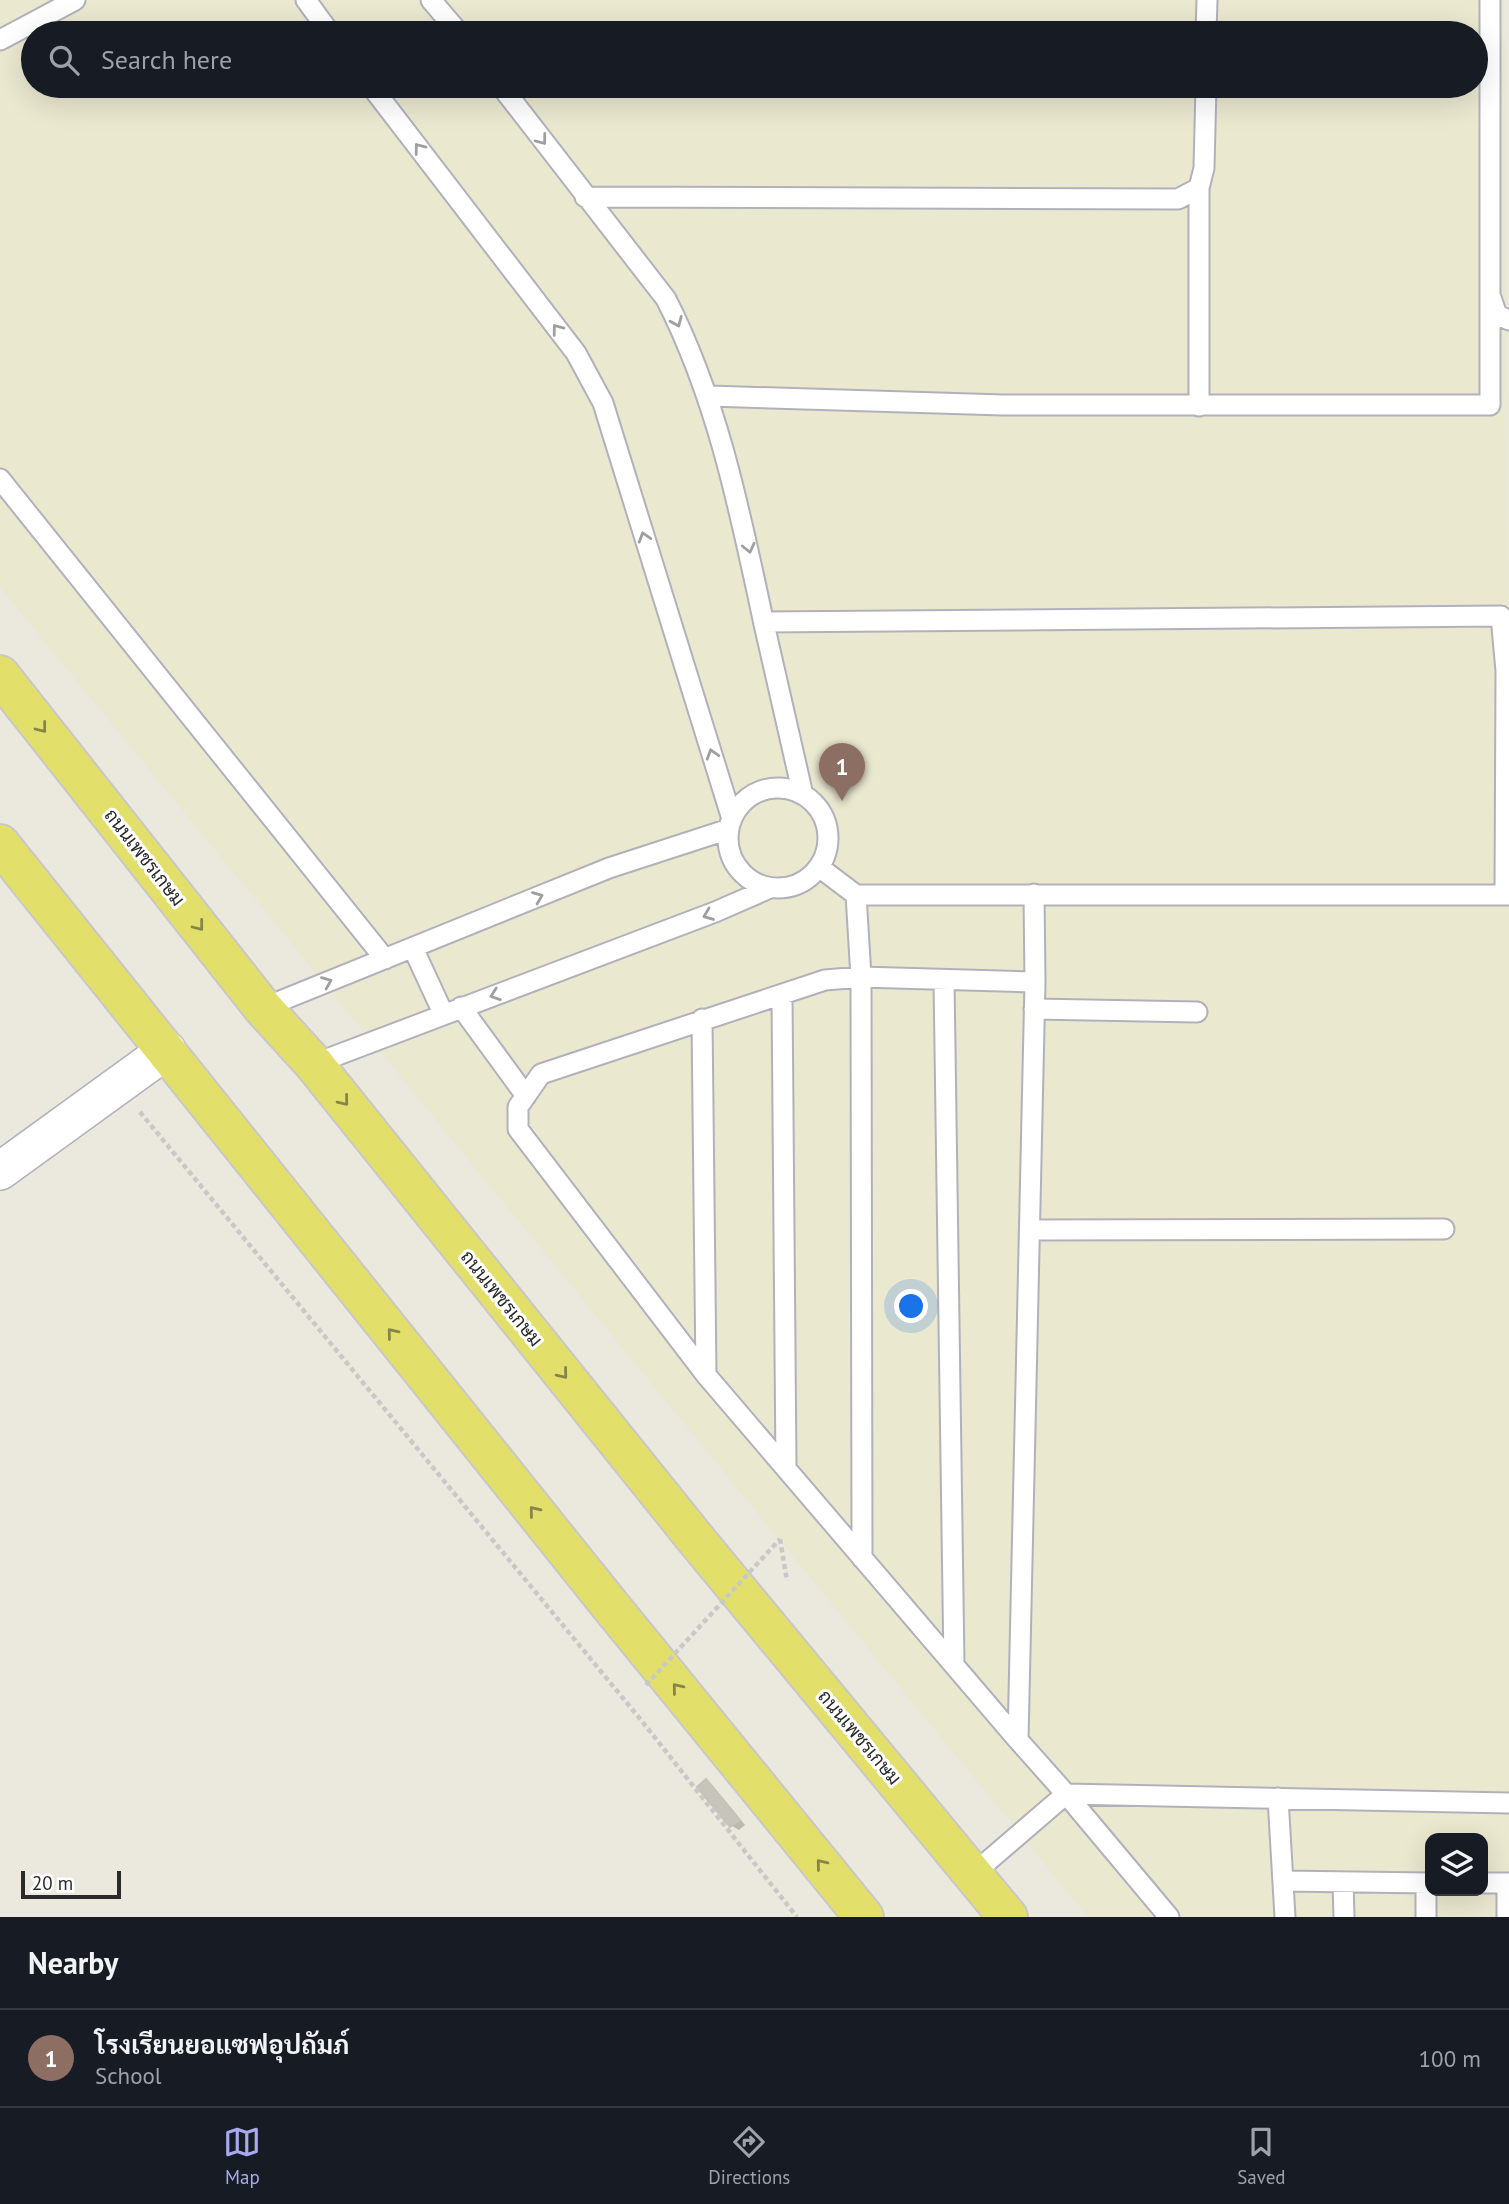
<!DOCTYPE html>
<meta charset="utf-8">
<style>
body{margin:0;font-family:"PT Sans",Sarabun,sans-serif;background:#20242c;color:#f1f3f6}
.controls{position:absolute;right:21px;bottom:21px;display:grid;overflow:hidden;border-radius:14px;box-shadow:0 7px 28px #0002}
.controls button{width:63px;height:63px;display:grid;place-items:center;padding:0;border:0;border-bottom:2px solid #363941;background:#171b24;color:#f1f3f6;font:35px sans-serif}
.scale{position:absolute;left:21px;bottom:18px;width:100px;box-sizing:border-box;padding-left:7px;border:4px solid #2a2a2a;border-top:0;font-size:19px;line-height:24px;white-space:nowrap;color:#2a2a2a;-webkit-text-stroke:5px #fff;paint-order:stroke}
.you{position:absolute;left:912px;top:1307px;width:24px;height:24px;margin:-18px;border:5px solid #fff;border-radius:50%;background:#1a73e8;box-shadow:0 0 0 10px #1a73e833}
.badge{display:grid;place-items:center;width:46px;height:46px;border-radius:50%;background:#aaa9ef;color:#fff;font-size:23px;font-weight:700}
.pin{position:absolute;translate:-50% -58px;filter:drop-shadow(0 2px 4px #0008)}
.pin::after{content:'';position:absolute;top:37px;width:24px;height:21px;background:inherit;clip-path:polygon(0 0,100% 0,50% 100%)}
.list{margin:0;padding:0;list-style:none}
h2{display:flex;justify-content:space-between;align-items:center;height:91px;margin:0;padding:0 28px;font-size:30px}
h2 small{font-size:23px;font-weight:400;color:#9ea1a6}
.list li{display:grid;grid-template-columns:46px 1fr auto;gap:21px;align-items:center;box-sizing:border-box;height:98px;padding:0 28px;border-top:2px solid #363941}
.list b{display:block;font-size:26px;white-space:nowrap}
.list p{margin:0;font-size:23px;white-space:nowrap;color:#9ea1a6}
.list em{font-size:23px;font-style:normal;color:#9ea1a6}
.icon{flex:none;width:38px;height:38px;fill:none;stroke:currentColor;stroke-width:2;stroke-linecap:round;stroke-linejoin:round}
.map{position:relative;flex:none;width:1509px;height:1917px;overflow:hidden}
.search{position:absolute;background:#171b24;box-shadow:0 7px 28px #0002;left:21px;right:21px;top:21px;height:77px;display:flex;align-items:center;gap:18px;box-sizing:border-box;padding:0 24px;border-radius:38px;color:#9ea1a6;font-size:26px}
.sheet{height:189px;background:#171b24}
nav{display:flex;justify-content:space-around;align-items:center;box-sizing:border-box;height:98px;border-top:2px solid #363941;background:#171b24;font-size:19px;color:#9ea1a6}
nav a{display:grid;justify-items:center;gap:4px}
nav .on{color:#aaa9ef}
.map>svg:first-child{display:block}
.education{fill:#eae8cf;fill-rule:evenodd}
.shadow{fill:#0003}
.building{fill:#c6c4bd;stroke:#c6c4b7;stroke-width:2}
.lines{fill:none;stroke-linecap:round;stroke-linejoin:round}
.service-casing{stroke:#b1b1bc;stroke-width:23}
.minor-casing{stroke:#b1b1bc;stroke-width:40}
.primary-casing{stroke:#c8c8c8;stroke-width:42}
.path{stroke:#c8c8c8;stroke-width:4.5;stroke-dasharray:5 3.5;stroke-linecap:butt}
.service{stroke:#fff;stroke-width:19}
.minor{stroke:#fff;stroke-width:37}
.primary{stroke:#e2e06b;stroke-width:38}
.path-bridge{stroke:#c8c8c8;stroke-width:4.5;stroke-dasharray:5 3.5;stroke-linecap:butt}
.oneway{stroke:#9f9f9f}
.oneway2{stroke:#86854a}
.labels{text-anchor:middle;stroke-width:6;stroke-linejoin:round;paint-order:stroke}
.street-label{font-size:19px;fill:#2a2a2a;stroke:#fff}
</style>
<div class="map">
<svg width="1509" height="1917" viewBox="0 0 1509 1917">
<rect width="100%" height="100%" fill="#ebe8de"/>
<!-- education -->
<path class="education" d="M0,0H1504L1509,618V1917H1088L0,587ZM33,33H1476V86H33ZM1430,1838H1483V1891H1430Z"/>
<!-- shadow -->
<path class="shadow" d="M706,1782L713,1786L745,1825L739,1830L732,1826L699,1787Z"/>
<!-- building -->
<path class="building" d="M706,1779L740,1820L730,1827L697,1787Z"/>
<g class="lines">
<defs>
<path id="service" d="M306,0L330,33
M431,0L459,33
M1490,0V295L1497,315L1509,320
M1206,33L1207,0
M0,40L75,0
M371,86L576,353L603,403L732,819
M501,86L666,299C718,401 740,512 764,624C777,681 790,738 803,795
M1199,188V406
M585,197L1178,199L1199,188L1204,168L1206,86
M709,396L1003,405H1490V295
M0,479L385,959
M764,622L1501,616L1506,671H1509
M728 838a50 50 0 1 1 100 0a50 50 0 1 1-100 0Z
M819,867L856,895H1509
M1034,894L1035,982
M856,895L861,977L862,1558
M1505,895L1506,671
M413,948L443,1013
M944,980L954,1665
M782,995L786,1468
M461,1007L526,1096
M263,1008L609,868L729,829
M1034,1009L1197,1012
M702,1019L706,1375
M314,1064L715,912L770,888
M1030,1230L1444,1229
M1066,1794L1509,1803
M1066,1794L1169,1917
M1278,1798L1285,1917
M973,1874L1066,1794L1018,1740L1035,982L861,977L825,980L541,1074L518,1107V1129L706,1375L1018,1740
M1283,1881L1430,1883
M1343,1882L1344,1917
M1483,1883H1509
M1426,1917V1883
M1507,1917V1883"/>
<path id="minor" d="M0,1171L167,1050"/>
<path id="primary" d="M0,675L263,1008L314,1064L694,1537L1008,1917
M0,844L609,1604L864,1917"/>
</defs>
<!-- service casing -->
<use href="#service" class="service-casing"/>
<!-- minor casing -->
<use href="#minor" class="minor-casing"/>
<!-- primary casing -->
<use href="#primary" class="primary-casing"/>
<!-- path -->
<path class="path" d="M140,1112L641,1720L797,1917
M780,1539L787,1581"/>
<!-- service -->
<use href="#service" class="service"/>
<!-- minor -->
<use href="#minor" class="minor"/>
<!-- primary -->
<use href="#primary" class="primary"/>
<!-- path-bridge -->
<path class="path-bridge" d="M646,1685L780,1539"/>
</g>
<!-- one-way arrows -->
<defs><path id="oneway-chevron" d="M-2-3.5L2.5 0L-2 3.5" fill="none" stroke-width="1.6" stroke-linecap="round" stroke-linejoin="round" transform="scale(1.75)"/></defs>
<g class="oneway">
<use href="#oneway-chevron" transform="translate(542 140) rotate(53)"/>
<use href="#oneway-chevron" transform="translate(419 148) rotate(-127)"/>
<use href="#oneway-chevron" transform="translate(677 322) rotate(67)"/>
<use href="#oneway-chevron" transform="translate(557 329) rotate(-127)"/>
<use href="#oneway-chevron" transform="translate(644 537) rotate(-107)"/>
<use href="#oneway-chevron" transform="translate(749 548) rotate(77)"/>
<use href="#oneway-chevron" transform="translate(712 754) rotate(-107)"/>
<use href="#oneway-chevron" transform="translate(538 897) rotate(-22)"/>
<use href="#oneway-chevron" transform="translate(708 915) rotate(159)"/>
<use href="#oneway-chevron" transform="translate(327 982) rotate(-22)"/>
<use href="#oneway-chevron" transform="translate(495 995) rotate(160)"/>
</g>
<g class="oneway2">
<use href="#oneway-chevron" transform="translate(42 728) rotate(52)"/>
<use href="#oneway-chevron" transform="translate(199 926) rotate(52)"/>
<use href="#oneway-chevron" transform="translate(344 1101) rotate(51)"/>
<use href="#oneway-chevron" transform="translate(392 1333) rotate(-129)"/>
<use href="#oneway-chevron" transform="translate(563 1374) rotate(51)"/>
<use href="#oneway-chevron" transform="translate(534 1511) rotate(-129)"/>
<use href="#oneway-chevron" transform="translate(677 1688) rotate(-129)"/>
<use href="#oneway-chevron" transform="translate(821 1864) rotate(-129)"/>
</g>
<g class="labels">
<!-- street labels -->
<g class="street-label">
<text transform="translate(145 857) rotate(52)" y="7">ถนนเพชรเกษม</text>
<text transform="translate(502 1298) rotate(51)" y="7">ถนนเพชรเกษม</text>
<text transform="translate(860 1737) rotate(50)" y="7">ถนนเพชรเกษม</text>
</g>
</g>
</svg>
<div class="controls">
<button><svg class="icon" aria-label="layers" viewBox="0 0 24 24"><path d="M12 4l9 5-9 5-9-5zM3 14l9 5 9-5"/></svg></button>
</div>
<div class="scale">20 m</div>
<div class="you"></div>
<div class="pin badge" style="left:842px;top:801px;background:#8d6e63">1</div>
<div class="search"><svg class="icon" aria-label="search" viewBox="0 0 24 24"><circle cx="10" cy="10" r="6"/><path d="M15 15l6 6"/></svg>Search here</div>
</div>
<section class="sheet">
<h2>Nearby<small></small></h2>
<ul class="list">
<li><span class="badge" style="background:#8d6e63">1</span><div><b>โรงเรียนยอแซฟอุปถัมภ์</b><p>School</p></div><em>100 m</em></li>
</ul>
</section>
<nav>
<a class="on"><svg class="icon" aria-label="map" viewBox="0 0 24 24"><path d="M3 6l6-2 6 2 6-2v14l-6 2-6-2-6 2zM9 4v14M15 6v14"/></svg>Map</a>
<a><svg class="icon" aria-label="directions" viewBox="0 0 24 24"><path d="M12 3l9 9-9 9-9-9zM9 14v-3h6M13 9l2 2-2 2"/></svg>Directions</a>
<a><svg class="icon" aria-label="saved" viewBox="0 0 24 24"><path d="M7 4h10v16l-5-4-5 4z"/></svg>Saved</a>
</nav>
